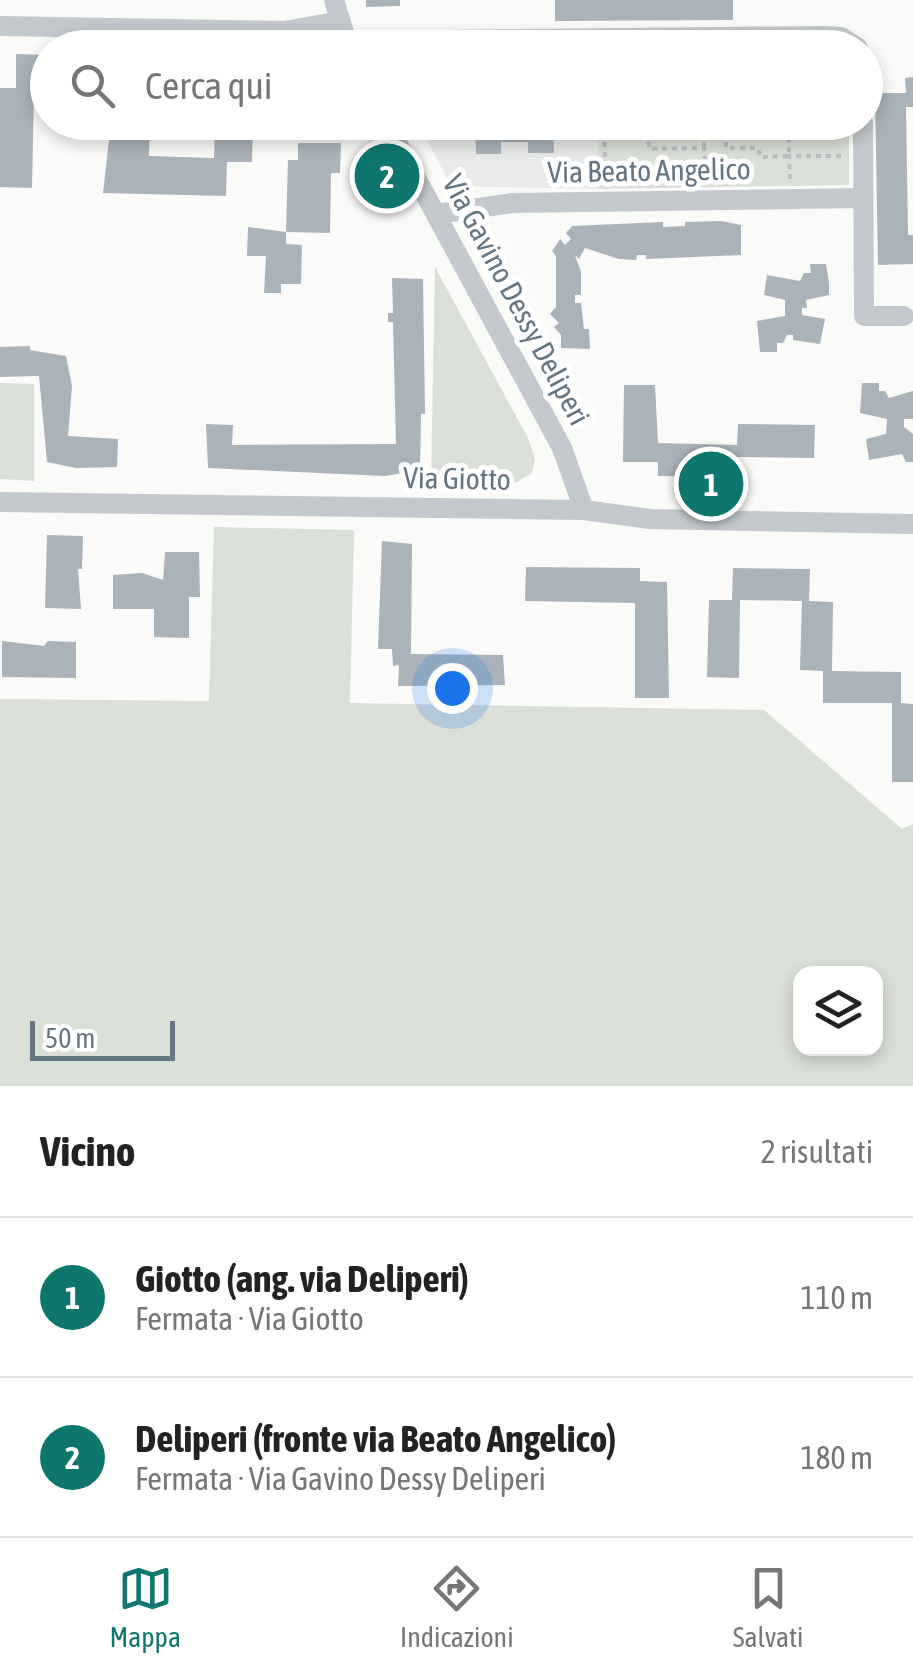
<!DOCTYPE html>
<html lang="it">
<meta charset="utf-8">
<style>
body{margin:0;font-family:"Asap Condensed",sans-serif;background:#f6f6f6;color:#222}
.controls{position:absolute;right:30px;bottom:30px;display:grid;overflow:hidden;border-radius:20px;box-shadow:0 5px 15px #0003}
.controls button{width:90px;height:90px;display:grid;place-items:center;padding:0;border:0;border-bottom:2px solid #e0e0e0;background:#fff;color:#222;font:50px sans-serif}
.scale{position:absolute;left:30px;bottom:25px;width:145px;box-sizing:border-box;padding-left:10px;border:5px solid #657683;border-top:0;font-size:28px;line-height:35px;white-space:nowrap;color:#657683;-webkit-text-stroke:8px #fff;paint-order:stroke}
.you{position:absolute;left:452px;top:688px;width:35px;height:35px;margin:-25px;border:8px solid #fff;border-radius:50%;background:#1a73e8;box-shadow:0 0 0 15px #1a73e833}
.badge{display:grid;place-items:center;width:65px;height:65px;border-radius:50%;background:#0f766e;color:#fff;font-size:32px;font-weight:700}
.pin{position:absolute;translate:-50% -50%;border:5px solid #fff;box-shadow:0 2px 10px #0006}
.list{margin:0;padding:0;list-style:none}
h2{display:flex;justify-content:space-between;align-items:center;height:130px;margin:0;padding:0 40px;font-size:42px}
h2 small{font-size:32px;font-weight:400;color:#767676}
.list li{display:grid;grid-template-columns:65px 1fr auto;gap:30px;align-items:center;box-sizing:border-box;height:160px;padding:0 40px;border-top:2px solid #e0e0e0}
.list b{display:block;font-size:38px;white-space:nowrap}
.list p{margin:0;font-size:32px;white-space:nowrap;color:#767676}
.list em{font-size:32px;font-style:normal;color:#767676}
.icon{flex:none;width:55px;height:55px;fill:none;stroke:currentColor;stroke-width:2;stroke-linecap:round;stroke-linejoin:round}
.map{position:relative;flex:none;width:913px;height:1086px;overflow:hidden}
.search{position:absolute;background:#fff;box-shadow:0 5px 15px #0003;left:30px;right:30px;top:30px;height:110px;display:flex;align-items:center;gap:25px;box-sizing:border-box;padding:0 35px;border-radius:55px;color:#767676;font-size:38px}
.sheet{height:450px;background:#fff}
nav{display:flex;justify-content:space-around;align-items:center;box-sizing:border-box;height:140px;border-top:2px solid #e0e0e0;background:#fff;font-size:28px;color:#767676}
nav a{display:grid;justify-items:center;gap:5px}
nav .on{color:#0f766e}
.map>svg:first-child{display:block}
.built{fill:#e8e9e9}
.green{fill:#dadfd7;fill-rule:evenodd}
.building{fill:#aab3b9}
.lines{fill:none;stroke-linecap:round;stroke-linejoin:round}
.path{stroke:#bbbfc2;stroke-width:4;stroke-dasharray:5 5;stroke-linecap:butt}
.minor{stroke:#c3c8cc;stroke-width:20}
.labels{text-anchor:middle;stroke-width:10;stroke-linejoin:round;paint-order:stroke}
.street-label{font-size:30px;fill:#657683;stroke:#fff}
</style>
<div class="map">
<svg width="913" height="1086" viewBox="0 0 913 1086">
<rect width="100%" height="100%" fill="#fafaf8"/>
<!-- built -->
<path class="built" d="M418,123H597L598,189L451,186Z"/>
<!-- green -->
<path class="green" d="M597,123H849V185L598,189Z
M435,267L528,438L535,459L532,473L508,487L431,482Z
M0,383L34,384V481L0,479Z
M214,527L354,530L350,703L764,710L902,829L913,824V1086H0V699L209,701ZM800,974H876V1048H800Z"/>
<!-- building -->
<path class="building" d="M366,0H400V6L366,7Z
M555,0H733V20L555,21Z
M16,54L48,55V88H34L32,188L0,187V88H16Z
M913,77V107H906L908,235H913V264L878,265L875,93H906L905,78Z
M111,122H150L149,156L214,158L215,122H253L252,162H227L226,196L103,193Z
M475,122H553L554,153H528V142H501V154H476Z
M298,143H341L340,173H331L330,233L286,232L288,160H298Z
M721,221L741,225V255L646,259V255H637L636,260L619,259L585,248L579,259L575,255L581,272V295H575V303H581L584,329H589L590,349L561,348V335L554,327L559,323L550,314L556,307V256L552,251L560,239L565,245L571,239L566,233L572,226L663,222V227L685,226V222Z
M248,227L286,232V244L302,245L301,284H281V293H264L266,256H247Z
M810,264H826L829,283V295L806,300L807,308H802V315L825,319L820,344L793,340V335H787L783,343H777V352H760L757,321L785,316V300L764,295L767,275L800,281L804,273H811Z
M392,278L423,279L425,414H421L420,470L385,476L208,468L206,424L233,425L232,445L396,444L393,322H388V313H393Z
M30,346V350L66,356L72,386L68,436L118,439L117,467L76,468L47,462L39,376L0,377V347Z
M862,383H879V391H885L889,398L913,391V419H904V427L913,434V462H906L902,454L869,460L866,439L886,434L887,419L860,413Z
M624,385H655L658,443L737,445L738,424L815,425L814,458L737,457V477L658,476V462H623Z
M47,535L83,536L82,569H78L81,609L45,608Z
M382,541L412,544L411,654L503,655L505,685L398,686L399,665L393,666L392,649H378Z
M165,552H199L200,597H189V638L154,637V609H113V575L142,573L163,580Z
M526,567L640,568V581L667,582L669,698H635V603L525,601Z
M733,568L810,569L809,601L833,602L832,671L901,672V703L913,704V782H892V703H823V671L800,670L802,601L740,600L739,678L707,677L709,600H732Z
M2,641L44,646L48,641L76,642V678L2,677Z"/>
<g class="lines">
<!-- path -->
<path class="path" d="M604,122L606,182
M648,122L649,149L704,148L706,181
M704,122V148
M726,122V148H758L760,157L789,156V122
M790,179L789,156H842"/>
<!-- minor -->
<path class="minor" d="M334,0L344,32
M0,26L285,31L340,21
M347,41L823,36L841,37L858,48
M386,122L562,448L584,510
M863,122L864,316H904
M437,214L512,203L863,198
M0,502L584,510L650,519L913,524"/>
</g>
<g class="labels">
<!-- street labels -->
<g class="street-label">
<text transform="translate(649 171) rotate(-1)" y="10">Via Beato Angelico</text>
<text transform="translate(516 300) rotate(62)" y="10">Via Gavino Dessy Deliperi</text>
<text transform="translate(457 479) rotate(1)" y="10">Via Giotto</text>
</g>
</g>
</svg>
<div class="controls">
<button><svg class="icon" aria-label="layers" viewBox="0 0 24 24"><path d="M12 4l9 5-9 5-9-5zM3 14l9 5 9-5"/></svg></button>
</div>
<div class="scale">50 m</div>
<div class="you"></div>
<div class="pin badge" style="left:711px;top:484px">1</div>
<div class="pin badge" style="left:387px;top:176px">2</div>
<div class="search"><svg class="icon" aria-label="search" viewBox="0 0 24 24"><circle cx="10" cy="10" r="6"/><path d="M15 15l6 6"/></svg>Cerca qui</div>
</div>
<section class="sheet">
<h2>Vicino<small>2 risultati</small></h2>
<ul class="list">
<li><span class="badge">1</span><div><b>Giotto (ang. via Deliperi)</b><p>Fermata · Via Giotto</p></div><em>110 m</em></li>
<li><span class="badge">2</span><div><b>Deliperi (fronte via Beato Angelico)</b><p>Fermata · Via Gavino Dessy Deliperi</p></div><em>180 m</em></li>
</ul>
</section>
<nav>
<a class="on"><svg class="icon" aria-label="map" viewBox="0 0 24 24"><path d="M3 6l6-2 6 2 6-2v14l-6 2-6-2-6 2zM9 4v14M15 6v14"/></svg>Mappa</a>
<a><svg class="icon" aria-label="directions" viewBox="0 0 24 24"><path d="M12 3l9 9-9 9-9-9zM9 14v-3h6M13 9l2 2-2 2"/></svg>Indicazioni</a>
<a><svg class="icon" aria-label="saved" viewBox="0 0 24 24"><path d="M7 4h10v16l-5-4-5 4z"/></svg>Salvati</a>
</nav>
